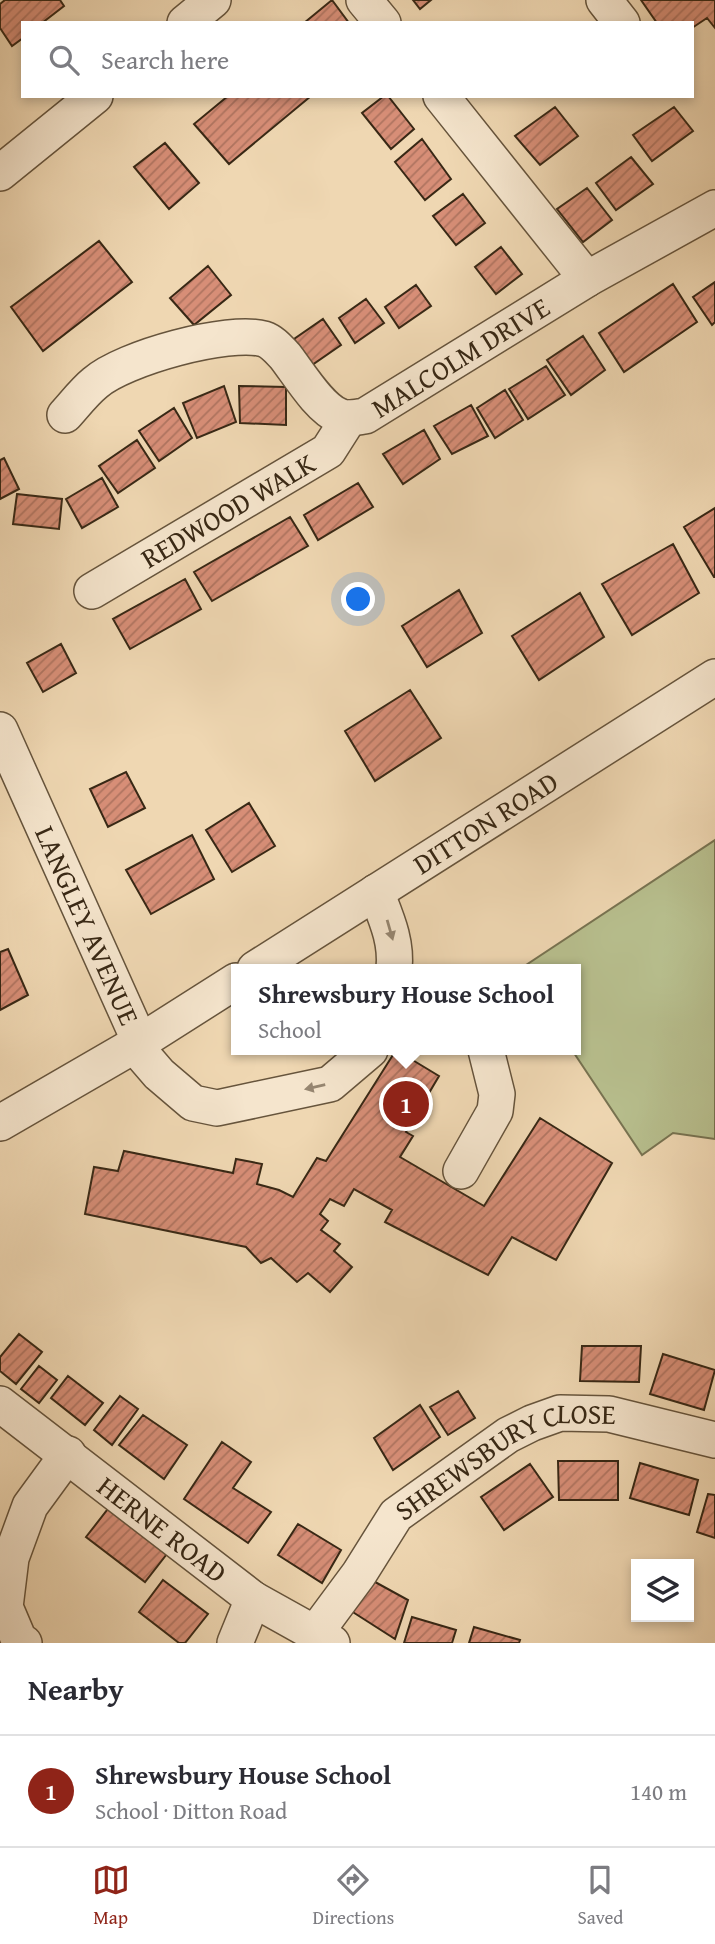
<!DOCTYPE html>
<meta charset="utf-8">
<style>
body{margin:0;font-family:"Gentium Book Plus",serif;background:#f7f7f7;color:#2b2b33}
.controls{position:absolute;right:21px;bottom:21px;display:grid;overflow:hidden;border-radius:0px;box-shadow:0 4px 10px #0003}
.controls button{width:63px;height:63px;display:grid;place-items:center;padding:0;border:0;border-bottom:2px solid #e1e1e2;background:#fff;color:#2b2b33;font:35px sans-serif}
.you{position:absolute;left:359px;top:600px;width:24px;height:24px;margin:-18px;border:5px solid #fff;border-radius:50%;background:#1a73e8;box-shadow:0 0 0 10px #1a73e833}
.badge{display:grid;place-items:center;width:46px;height:46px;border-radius:50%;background:#8f2418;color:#fff;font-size:23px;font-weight:700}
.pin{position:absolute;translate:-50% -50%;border:4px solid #fff;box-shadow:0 2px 7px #0006}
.popup{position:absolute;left:231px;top:964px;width:350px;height:91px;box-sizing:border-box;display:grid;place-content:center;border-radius:0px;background:#fff;filter:drop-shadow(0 2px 5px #0005);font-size:23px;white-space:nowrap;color:#7c7c81}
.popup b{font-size:26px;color:#2b2b33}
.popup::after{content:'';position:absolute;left:50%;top:100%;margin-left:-14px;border:14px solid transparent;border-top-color:#fff}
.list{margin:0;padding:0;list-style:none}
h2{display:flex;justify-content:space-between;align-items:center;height:91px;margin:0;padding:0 28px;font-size:30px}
h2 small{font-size:23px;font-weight:400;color:#7c7c81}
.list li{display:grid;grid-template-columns:46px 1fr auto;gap:21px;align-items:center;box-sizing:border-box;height:112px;padding:0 28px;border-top:2px solid #e1e1e2}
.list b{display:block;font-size:26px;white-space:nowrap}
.list p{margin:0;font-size:23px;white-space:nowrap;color:#7c7c81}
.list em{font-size:23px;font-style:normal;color:#7c7c81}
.icon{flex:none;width:38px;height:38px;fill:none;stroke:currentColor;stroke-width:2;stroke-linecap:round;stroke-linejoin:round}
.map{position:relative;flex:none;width:715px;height:1643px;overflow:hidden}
.search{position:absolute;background:#fff;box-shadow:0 4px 10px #0003;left:21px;right:21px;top:21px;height:77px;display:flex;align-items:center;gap:18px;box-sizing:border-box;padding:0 24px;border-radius:0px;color:#7c7c81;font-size:26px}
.sheet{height:203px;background:#fff}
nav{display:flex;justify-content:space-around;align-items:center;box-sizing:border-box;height:98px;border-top:2px solid #e1e1e2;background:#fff;font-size:19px;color:#7c7c81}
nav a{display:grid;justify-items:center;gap:4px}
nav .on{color:#8f2418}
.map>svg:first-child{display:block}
.pitch{fill:#b7be8d;stroke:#787351;stroke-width:2}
.building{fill:url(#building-hatch);stroke:#382815;stroke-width:2}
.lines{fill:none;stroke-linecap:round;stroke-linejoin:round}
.minor-casing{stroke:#66543c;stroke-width:38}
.minor{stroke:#f5e5cd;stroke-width:35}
.oneway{fill:#968671}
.labels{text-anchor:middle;stroke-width:5;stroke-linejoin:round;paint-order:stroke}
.street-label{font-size:28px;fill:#382815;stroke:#f5e5cd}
</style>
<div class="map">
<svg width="715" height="1643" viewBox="0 0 715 1643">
<defs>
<pattern id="building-hatch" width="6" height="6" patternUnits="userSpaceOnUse" patternTransform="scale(1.75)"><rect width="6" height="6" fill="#d78e77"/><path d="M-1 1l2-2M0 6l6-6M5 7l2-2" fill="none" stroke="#af7460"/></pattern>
</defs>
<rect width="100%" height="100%" fill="#efd7b2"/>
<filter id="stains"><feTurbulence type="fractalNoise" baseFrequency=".00286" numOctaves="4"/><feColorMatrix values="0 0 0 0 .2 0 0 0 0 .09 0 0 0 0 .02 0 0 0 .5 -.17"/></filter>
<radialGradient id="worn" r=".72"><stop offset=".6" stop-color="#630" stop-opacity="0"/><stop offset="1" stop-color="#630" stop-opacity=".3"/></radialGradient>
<!-- pitch -->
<path class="pitch" d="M715,840V1139L673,1133L642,1155L572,1050H576V969H520Z"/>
<!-- building -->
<path class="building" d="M5,0H60L64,6L42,23H23V38L12,46L0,28V4Z
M332,0L349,23H304Z
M413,0H431L420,9Z
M641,0H715V28L707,18L692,28V23H657Z
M228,96H311L229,164L194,124Z
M384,96H388L414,129L391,149L362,113Z
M555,107L578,136L540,165L515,136Z
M674,107L693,131L652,161L633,135Z
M422,139L451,179L425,200L395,162Z
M165,143L199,183L169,209L134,167Z
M631,157L653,184L616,210L596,183Z
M587,188L612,220L583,242L557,209Z
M463,194L485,223L456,245L433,216Z
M99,241L132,282L43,351L11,307Z
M501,247L522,274L496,294L475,267Z
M208,266L231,295L194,325L170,298Z
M715,282V322L712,325L693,297Z
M673,284L697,322L624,372L599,333Z
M416,285L431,306L399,328L385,307Z
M366,299L384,323L355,343L339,318Z
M323,319L341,345L312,365L294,339Z
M583,336L605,370L571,395L547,360Z
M546,366L565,395L528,419L509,389Z
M224,386L236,422L197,438L183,403Z
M239,386L286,387V425L240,423Z
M505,390L523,420L495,438L477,408Z
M471,405L488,436L452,454L434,426Z
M174,408L192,438L159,461L139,431Z
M424,430L440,459L403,484L383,454Z
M137,440L155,468L118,493L99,466Z
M4,458L19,489L0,499V460Z
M102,478L118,507L82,528L66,499Z
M358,483L373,507L318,540L304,515Z
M17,494L62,499L59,529L13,524Z
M715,508V577H714L684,527Z
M290,517L308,546L212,601L194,572Z
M673,544L699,593L632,635L602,584Z
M185,579L201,609L130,649L113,619Z
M459,590L482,633L427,667L402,626Z
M580,593L604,637L539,680L512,636Z
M61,644L76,673L43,692L27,663Z
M410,690L441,738L375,781L345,731Z
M126,772L145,808L108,827L90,789Z
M249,803L275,846L232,872L206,830Z
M192,835L214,879L151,914L126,870Z
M8,949L28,995L0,1010V952Z
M396,1050L439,1076L406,1132L413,1136L400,1157L484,1206L540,1118L612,1163L556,1260L512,1237L488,1275L385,1222L392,1210L354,1189L344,1206L330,1199L320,1214L328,1221L321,1230L340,1244L334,1251L352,1267L330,1292L308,1273L297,1282L271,1258L261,1263L246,1247L85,1214L94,1167L118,1171L124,1151L233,1173L236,1159L262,1164L257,1184L279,1190L293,1197L317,1158L326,1161Z
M19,1334L42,1352L16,1384L0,1371V1357Z
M582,1346H641L639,1382L580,1381Z
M663,1354L715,1370L704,1410L650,1394Z
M39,1366L57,1380L39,1403L21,1389Z
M68,1376L103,1403L85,1425L51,1398Z
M458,1391L475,1418L448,1435L430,1407Z
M120,1396L138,1409L112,1445L94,1430Z
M420,1405L440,1437L393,1470L374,1438Z
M143,1415L187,1445L164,1479L119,1445Z
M222,1442L251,1462L233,1488L271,1512L248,1543L184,1499Z
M558,1461H618V1500H559Z
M640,1463L698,1480L689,1515L630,1498Z
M530,1464L553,1497L504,1530L481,1497Z
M708,1494L715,1495V1538L697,1532Z
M111,1505L170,1550L145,1582L86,1537Z
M298,1524L341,1550L322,1583L278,1555Z
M366,1577L408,1600L395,1639L348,1609Z
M163,1580L208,1614L185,1643H179L139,1612Z
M412,1617L456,1630L452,1643H404Z
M474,1627L520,1640L519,1643H469Z"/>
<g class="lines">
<defs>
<g id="minor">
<path d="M364,0L383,23"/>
<path d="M604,0L622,23"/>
<path d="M185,23L213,0"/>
<path d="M0,173L95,96"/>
<path d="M587,279L715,208"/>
<path id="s1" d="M65,415C75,404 84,392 95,383C123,358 229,329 264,339C273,342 279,350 285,356C299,374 319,408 339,416C347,420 357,417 365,416L587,279L441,96"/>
<path id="s2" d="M92,591L328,451L349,418"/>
<path id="s3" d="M0,730L140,1042"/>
<path d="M376,892C386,918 397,941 394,969"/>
<path id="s4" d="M255,969L715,677"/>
<path d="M134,1045L159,1074L193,1103L217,1108L330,1084L370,1050"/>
<path d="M0,1123L140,1042L236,981"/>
<path d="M461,1171L495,1111L497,1094L486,1050"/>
<path id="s5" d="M0,1404L253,1599L332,1643"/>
<path id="s6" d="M316,1632L359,1574L396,1515L508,1435L532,1423L560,1413L609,1414L715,1440"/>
<path d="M24,1643L19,1640L5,1607L11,1558L30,1506L68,1454"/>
<path d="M235,1643L253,1599"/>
</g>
</defs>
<!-- minor casing -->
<use href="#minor" class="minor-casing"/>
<!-- minor -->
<use href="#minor" class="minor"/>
</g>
<!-- one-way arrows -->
<defs><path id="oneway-solid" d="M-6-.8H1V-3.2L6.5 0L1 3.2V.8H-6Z" transform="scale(1.75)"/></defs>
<g class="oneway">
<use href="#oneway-solid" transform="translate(390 930) rotate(74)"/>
<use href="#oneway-solid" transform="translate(315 1087) rotate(167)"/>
</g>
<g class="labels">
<!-- street labels -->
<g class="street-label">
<text dy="10" stroke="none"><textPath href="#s1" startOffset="469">MALCOLM DRIVE</textPath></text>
<text dy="10" stroke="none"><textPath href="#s2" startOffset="158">REDWOOD WALK</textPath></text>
<text dy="10" stroke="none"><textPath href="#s4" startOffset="273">DITTON ROAD</textPath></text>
<text dy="10" stroke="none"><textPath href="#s3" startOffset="214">LANGLEY AVENUE</textPath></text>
<text dy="10" stroke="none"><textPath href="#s6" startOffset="268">SHREWSBURY CLOSE</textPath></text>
<text dy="10" stroke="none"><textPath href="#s5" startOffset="205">HERNE ROAD</textPath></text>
</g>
</g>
<rect width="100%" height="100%" filter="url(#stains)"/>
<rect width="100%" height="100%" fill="url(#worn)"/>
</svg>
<div class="controls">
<button><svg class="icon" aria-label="layers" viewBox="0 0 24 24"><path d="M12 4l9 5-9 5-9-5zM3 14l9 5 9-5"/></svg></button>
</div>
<div class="you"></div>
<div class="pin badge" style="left:406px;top:1104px">1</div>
<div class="popup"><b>Shrewsbury House School</b>School</div>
<div class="search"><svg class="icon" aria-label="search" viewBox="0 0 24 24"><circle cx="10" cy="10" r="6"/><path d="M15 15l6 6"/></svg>Search here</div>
</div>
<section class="sheet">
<h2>Nearby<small></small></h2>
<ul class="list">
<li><span class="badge">1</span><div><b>Shrewsbury House School</b><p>School · Ditton Road</p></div><em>140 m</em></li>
</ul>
</section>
<nav>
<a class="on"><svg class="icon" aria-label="map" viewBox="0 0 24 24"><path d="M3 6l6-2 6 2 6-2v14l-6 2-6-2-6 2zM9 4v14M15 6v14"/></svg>Map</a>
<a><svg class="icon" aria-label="directions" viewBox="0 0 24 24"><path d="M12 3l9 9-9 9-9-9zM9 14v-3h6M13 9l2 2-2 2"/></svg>Directions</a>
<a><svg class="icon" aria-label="saved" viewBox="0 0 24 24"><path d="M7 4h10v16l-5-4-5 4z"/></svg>Saved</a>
</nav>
